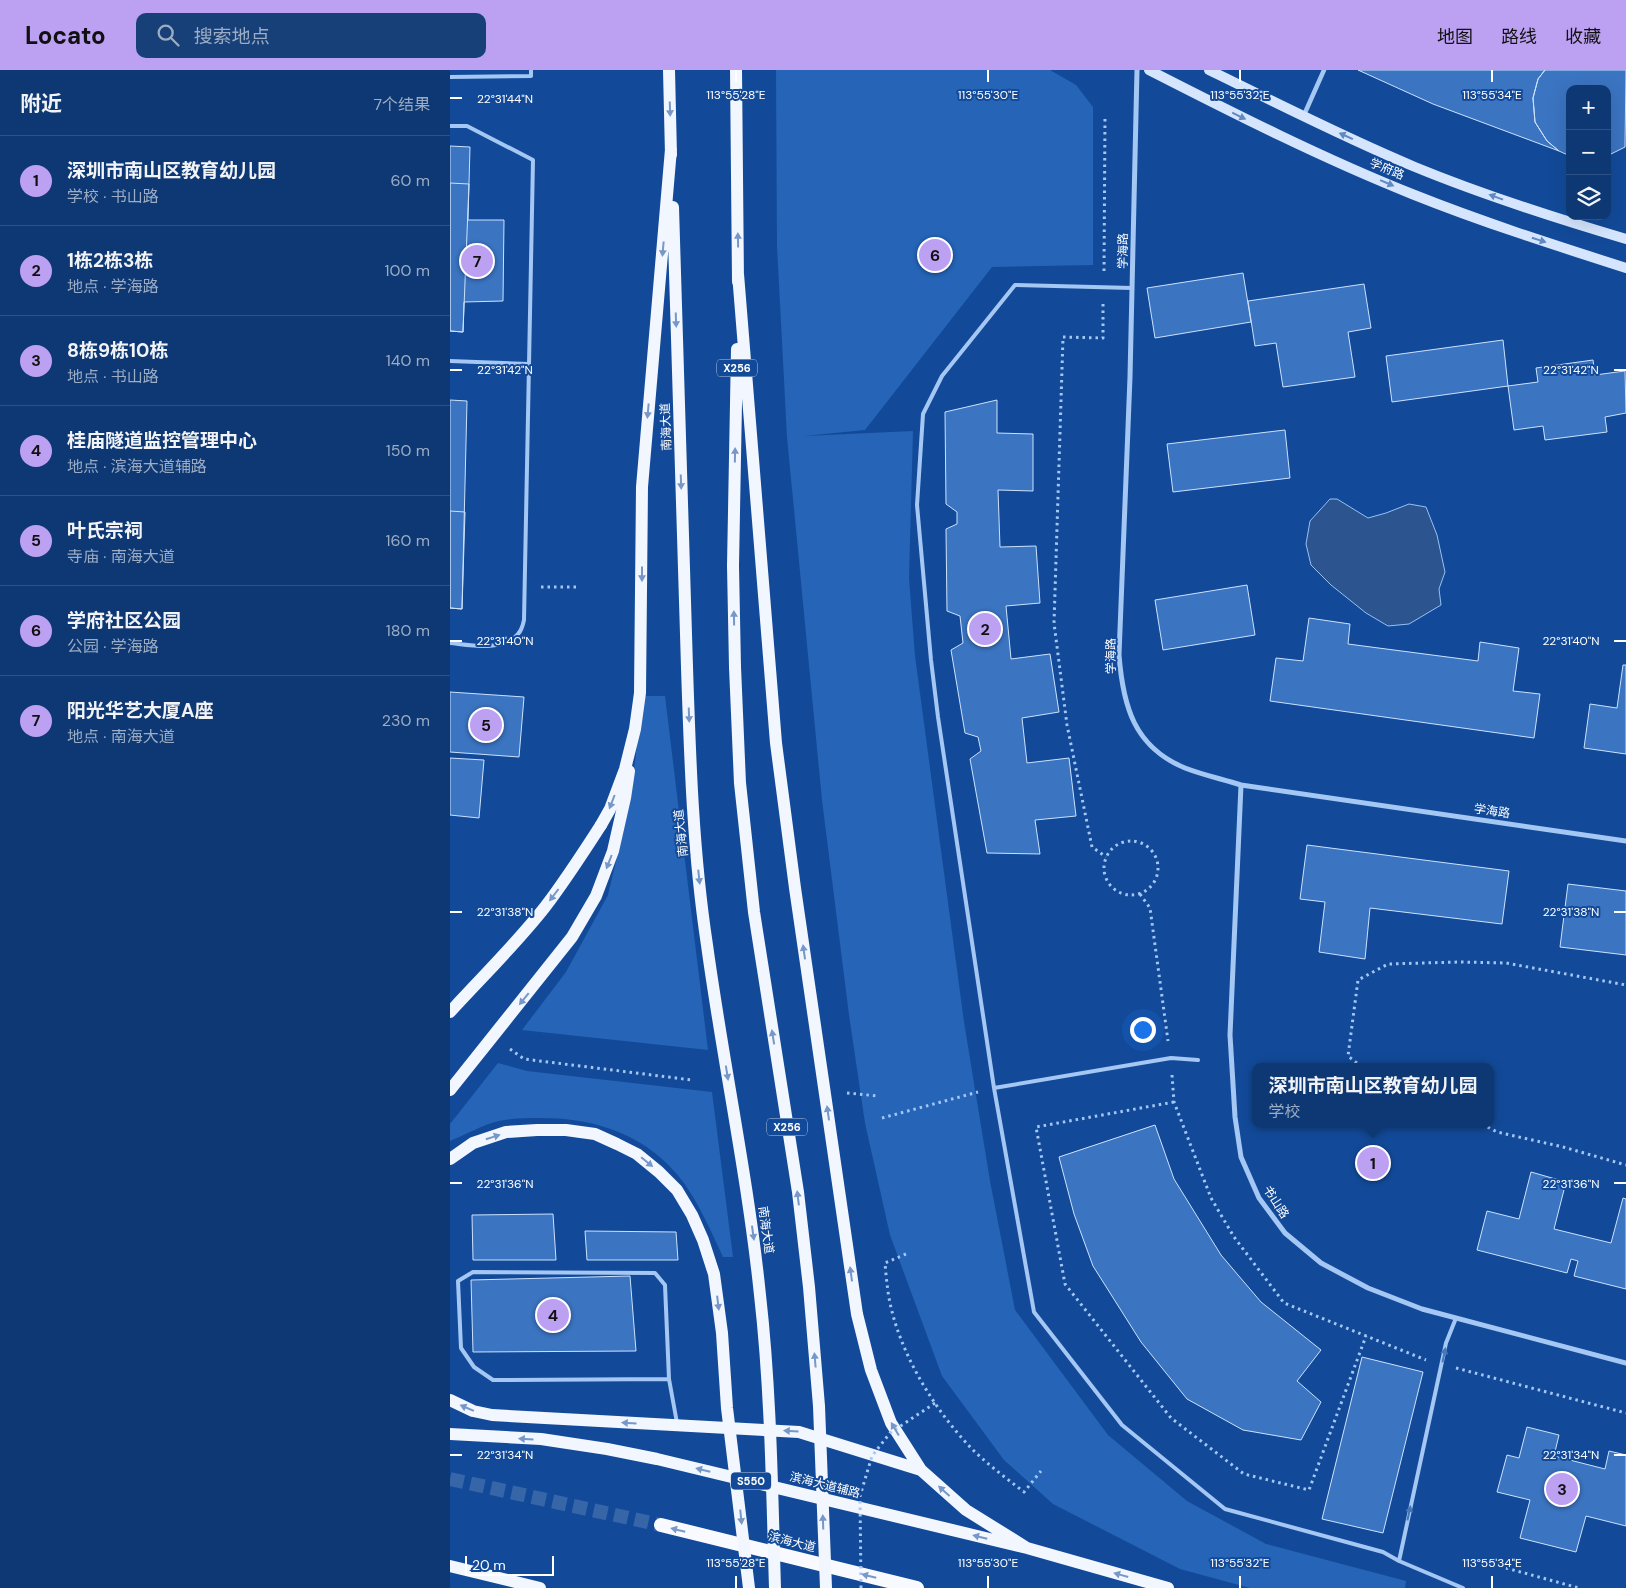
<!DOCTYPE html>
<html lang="zh">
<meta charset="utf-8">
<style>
body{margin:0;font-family:"DM Sans","Noto Sans SC",sans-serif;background:#173f78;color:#f1f3f6}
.controls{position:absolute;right:15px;top:15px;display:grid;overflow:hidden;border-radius:10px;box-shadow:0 5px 20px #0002}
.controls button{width:45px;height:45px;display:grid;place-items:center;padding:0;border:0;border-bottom:1px solid #2e5285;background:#0e3873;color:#f1f3f6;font:25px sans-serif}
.scale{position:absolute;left:15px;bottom:12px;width:89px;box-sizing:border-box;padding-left:5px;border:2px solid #fff;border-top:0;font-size:14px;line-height:18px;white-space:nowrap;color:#fff;-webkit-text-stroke:4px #124a99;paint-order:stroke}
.you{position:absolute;left:692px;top:959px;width:18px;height:18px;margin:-12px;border:4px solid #fff;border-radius:50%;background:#1a73e8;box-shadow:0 0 0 8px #1a73e833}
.badge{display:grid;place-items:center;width:32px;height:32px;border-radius:50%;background:#bca0f2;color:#111;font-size:16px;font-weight:700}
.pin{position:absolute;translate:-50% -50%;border:2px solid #fff;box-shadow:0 1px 5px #0006}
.popup{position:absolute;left:802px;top:993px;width:242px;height:65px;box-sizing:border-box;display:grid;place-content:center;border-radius:10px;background:#0e3873;filter:drop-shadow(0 1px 4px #0005);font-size:16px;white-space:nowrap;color:#9bacc4}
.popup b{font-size:19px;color:#f1f3f6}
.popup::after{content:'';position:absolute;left:50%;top:100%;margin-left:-10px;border:10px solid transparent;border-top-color:#0e3873}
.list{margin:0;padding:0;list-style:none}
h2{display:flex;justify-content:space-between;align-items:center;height:65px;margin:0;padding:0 20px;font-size:21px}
h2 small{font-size:16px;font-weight:400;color:#9bacc4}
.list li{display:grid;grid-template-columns:32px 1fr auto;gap:15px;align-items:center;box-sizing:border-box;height:90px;padding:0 20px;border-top:1px solid #2e5285}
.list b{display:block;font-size:19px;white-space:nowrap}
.list p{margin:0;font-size:16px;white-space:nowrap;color:#9bacc4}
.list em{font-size:16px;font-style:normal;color:#9bacc4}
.icon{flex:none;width:28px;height:28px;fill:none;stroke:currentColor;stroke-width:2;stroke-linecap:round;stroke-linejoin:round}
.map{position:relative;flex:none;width:1176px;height:1518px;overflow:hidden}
header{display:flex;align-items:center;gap:30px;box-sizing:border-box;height:70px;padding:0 25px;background:#bca0f2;color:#111}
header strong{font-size:24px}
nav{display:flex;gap:28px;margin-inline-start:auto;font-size:18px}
.search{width:350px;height:45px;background:#173f78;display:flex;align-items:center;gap:12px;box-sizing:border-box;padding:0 18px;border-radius:10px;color:#9bacc4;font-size:19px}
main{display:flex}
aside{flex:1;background:#0e3873}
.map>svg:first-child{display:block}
.green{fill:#2564b7}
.water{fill:#2c5590;stroke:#96c1f7}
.building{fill:#3b74c1;stroke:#cce2fd}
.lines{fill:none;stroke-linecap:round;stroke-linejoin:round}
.trunk-tunnel{stroke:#3665a8;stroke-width:14;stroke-dasharray:14 7;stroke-linecap:butt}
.path{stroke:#a4c7f4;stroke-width:3;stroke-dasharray:2.5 4;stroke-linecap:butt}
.service{stroke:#a4c7f4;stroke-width:4}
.pedestrian{stroke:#a4c7f4;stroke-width:4.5}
.minor{stroke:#a4c7f4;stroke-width:5}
.secondary{stroke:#d4e5fd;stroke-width:10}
.primary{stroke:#f1f6ff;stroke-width:12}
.trunk{stroke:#f8faff;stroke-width:14}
.path-bridge{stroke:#a4c7f4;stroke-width:3;stroke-dasharray:2.5 4;stroke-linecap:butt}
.primary-bridge{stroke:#f1f6ff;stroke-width:12}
.oneway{fill:#7697c7}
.oneway2{fill:#6088c1}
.oneway3{fill:#4576b9}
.oneway4{fill:#7999c7}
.ticks{fill:none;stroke:#fff;stroke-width:2}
.labels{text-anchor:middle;stroke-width:4;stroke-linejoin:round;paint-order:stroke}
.shield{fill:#124a99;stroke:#b8c9e0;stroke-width:1}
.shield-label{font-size:11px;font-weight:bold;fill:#fff}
.street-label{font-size:12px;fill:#fff;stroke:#124a99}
.ticks-label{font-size:12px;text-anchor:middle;fill:#fff;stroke:#124a99;stroke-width:4;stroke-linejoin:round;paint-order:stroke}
</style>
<header>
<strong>Locato</strong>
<div class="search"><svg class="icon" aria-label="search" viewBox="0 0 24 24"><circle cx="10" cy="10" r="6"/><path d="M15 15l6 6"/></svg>搜索地点</div>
<nav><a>地图</a><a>路线</a><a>收藏</a></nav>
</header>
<main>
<aside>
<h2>附近<small>7个结果</small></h2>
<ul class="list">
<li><span class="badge">1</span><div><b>深圳市南山区教育幼儿园</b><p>学校 · 书山路</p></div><em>60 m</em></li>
<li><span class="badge">2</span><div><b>1栋2栋3栋</b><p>地点 · 学海路</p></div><em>100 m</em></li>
<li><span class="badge">3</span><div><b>8栋9栋10栋</b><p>地点 · 书山路</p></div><em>140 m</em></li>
<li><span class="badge">4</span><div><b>桂庙隧道监控管理中心</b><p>地点 · 滨海大道辅路</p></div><em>150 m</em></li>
<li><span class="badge">5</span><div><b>叶氏宗祠</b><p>寺庙 · 南海大道</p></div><em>160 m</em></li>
<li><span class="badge">6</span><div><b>学府社区公园</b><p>公园 · 学海路</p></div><em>180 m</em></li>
<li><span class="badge">7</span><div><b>阳光华艺大厦A座</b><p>地点 · 南海大道</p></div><em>230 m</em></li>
</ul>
</aside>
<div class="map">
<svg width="1176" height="1518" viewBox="0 0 1176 1518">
<rect width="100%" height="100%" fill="#124a99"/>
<!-- green -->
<path class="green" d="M326,0H600L626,15L643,37V195L542,197L415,360L354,366L463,361L459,508L465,586L514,952L540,1111L565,1240L658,1365L737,1431L816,1474L956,1511L955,1518H800L730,1499L603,1434L554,1390L492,1306L440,1165L415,1053L399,945L372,730L337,367L327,176Z
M193,626H215L258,980L72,960L116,902L158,825L180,732Z
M48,993L77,1001L262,1022L283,1187H273C261,1161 250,1136 234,1113C199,1066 148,1048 91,1048C77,1048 62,1048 49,1051C34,1054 15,1065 0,1071V1054Z"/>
<!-- water -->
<path class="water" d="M880,429H887L918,448L936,443L959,434L976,437L987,465L995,502L989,519L991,535L959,554L938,556L916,543L881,515L861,495L856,474L860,451Z"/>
<!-- building -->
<path class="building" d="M908,0H1095L1088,9L1083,28L1085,52L1097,71L1109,81L983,34Z
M1095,0H1176L1175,77L1157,86V19H1120V86L1109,81L1097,71L1085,52L1083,28L1088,9Z
M0,76L20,77L18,150H54L53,231L14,232L13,262L0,261Z
M0,113L19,114L13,262L0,261Z
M793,203L801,252L705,268L697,218Z
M914,214L921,258L898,262L905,307L833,317L826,273L805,276L798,231Z
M1053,270L1058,316L942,332L936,286Z
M1143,290L1145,305L1175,301L1176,343L1155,347L1157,362L1095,370L1093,356L1064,360L1058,316L1088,312L1086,298Z
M0,330L17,331L12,539L0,538Z
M547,330V363L583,364V421L548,420L550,477L586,476L590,533L556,536L561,589L600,584L609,642L572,648L577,693L619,688L626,746L585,750L590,784L537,783L520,689L531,681L528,667L515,663L501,580L513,573L510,546L497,541L496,459L507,454V442L496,434L495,342Z
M835,360L840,408L723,422L717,374Z
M0,441L15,442L12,539L0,538Z
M797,515L805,565L713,580L705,530Z
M859,548L900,554L898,574L1028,591L1030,572L1069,578L1063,621L1090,624L1084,668L820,631L826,588L853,591Z
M1173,595H1176V684L1134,678L1140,634L1167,638Z
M0,622L74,627L69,687L0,682Z
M0,688L34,690L29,748L0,745Z
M857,775L1059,801L1052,854L920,838L915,889L869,882L875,832L850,829Z
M1118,814L1176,821V885L1110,877Z
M705,1055L724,1109L771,1185L811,1232L871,1280L847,1311L871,1332L851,1370L793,1360L737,1329L691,1272L643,1196L624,1144L609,1087Z
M1081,1102L1116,1112L1104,1159L1161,1173L1173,1128L1176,1129V1219L1124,1206L1128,1191L1121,1189L1117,1203L1027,1180L1037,1141L1069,1149Z
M103,1144L106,1190H23L22,1145Z
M135,1161L226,1162L228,1190H137Z
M180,1206L186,1281L23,1282L21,1210Z
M912,1287L973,1302L933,1463L872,1449Z
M1077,1357L1109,1365L1104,1386L1155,1399L1159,1381L1176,1385V1456L1136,1446L1126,1482L1070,1468L1080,1430L1047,1422L1057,1385L1069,1388Z"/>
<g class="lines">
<!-- trunk-tunnel -->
<path class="trunk-tunnel" d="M0,1409L211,1455"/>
<!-- path -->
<path class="path" d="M654,201L655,47
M653,234V268L613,267L604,553L617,655L642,777L656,787
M91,517H127
M654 798a27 27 0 1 1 54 0a27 27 0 1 1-54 0Z
M690,824L700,838L718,971
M60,979L74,989L242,1010
M912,997L898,986L908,910L938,894L1009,892L1056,893L1176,915
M722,1005L724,1032L761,1128L784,1167L834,1233L976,1290
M397,1023L428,1026
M724,1032L586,1057L615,1214L721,1348L794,1404L859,1420L916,1266
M432,1048L528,1022
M1032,1054L1047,1062L1113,1077L1176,1095
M456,1184L435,1193C436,1205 437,1216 439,1228C449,1282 483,1338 521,1378C537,1394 556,1408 574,1422L591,1401
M1006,1298L1176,1343
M1056,1498L1129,1518"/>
<!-- service -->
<path class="service" d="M0,7L81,6V0
M0,56H17L83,90L74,550C73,555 72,560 68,564C53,582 20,575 0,573
M0,291L78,294
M748,990L721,988L544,1018L584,1242L672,1355L775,1439L933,1482L949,1491L1013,1518
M544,1018L488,647L481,590L467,435L473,344L492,306L565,215L682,218
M219,1309L43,1310L24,1297L11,1278L8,1211L23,1202L205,1203L215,1215L219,1309L227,1353
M949,1491L996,1273L1006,1248"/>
<!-- pedestrian -->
<path class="pedestrian" d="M854,45L874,0"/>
<!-- minor -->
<path class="minor" d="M687,0L680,307L669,585C673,636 684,677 735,698C753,705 772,709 791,715L1176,771
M791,715L780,965L785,1047L791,1087L809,1128L835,1163L871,1193L918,1218L972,1239L1176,1293"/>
<!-- secondary -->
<path class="secondary" d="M699,0C785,44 872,88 962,124C1032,152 1104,175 1176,198
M759,0C827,33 895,68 965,97C1033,125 1105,148 1176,169"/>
<!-- primary -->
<path class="primary" d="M219,0L221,85
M286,0L288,212
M223,137L237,597
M288,204L326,673L345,818L407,1244L421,1300L441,1353L471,1400L516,1440L577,1478
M285,597L283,496L287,279
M151,755L160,739L175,699L185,659L190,623L192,417L221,79
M0,1020L122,867L146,826L163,781L175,728L179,701
M0,1330L23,1341L42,1345L349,1362L471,1400
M0,1364L91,1369L157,1379L207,1389L577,1478L718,1518
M0,1496L90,1518"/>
<!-- trunk -->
<path class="trunk" d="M211,1455L467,1518"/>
<!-- path-bridge -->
<path class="path-bridge" d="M411,1518L410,1426L422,1386L440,1363L485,1333"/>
<!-- primary-bridge -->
<path class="primary-bridge" d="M237,597C240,690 243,783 257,875C273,992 298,1108 310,1225C321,1322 322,1421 325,1518
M285,597L290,713L304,842L348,1122L359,1217L369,1336L376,1518
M0,942C32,907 66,874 95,837C115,811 133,783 151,755
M0,1089L23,1073L56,1062L87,1060H116L145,1064L167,1074L187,1084L209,1102L227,1120L242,1145L253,1170L264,1204L272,1263L277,1338L299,1518"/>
</g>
<!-- one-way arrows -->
<defs><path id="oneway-solid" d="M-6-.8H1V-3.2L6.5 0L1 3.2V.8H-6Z" transform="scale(1.25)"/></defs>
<g class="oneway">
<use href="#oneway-solid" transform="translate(220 39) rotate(88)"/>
<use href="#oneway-solid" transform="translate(288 170) rotate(-91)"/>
<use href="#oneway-solid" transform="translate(213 179) rotate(95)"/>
<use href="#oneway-solid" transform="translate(226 250) rotate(88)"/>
<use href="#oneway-solid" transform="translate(198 341) rotate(95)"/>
<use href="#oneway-solid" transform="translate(285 385) rotate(-89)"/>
<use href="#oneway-solid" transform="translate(231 412) rotate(88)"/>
<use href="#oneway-solid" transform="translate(192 504) rotate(90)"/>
<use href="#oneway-solid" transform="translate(284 548) rotate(-91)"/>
<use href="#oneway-solid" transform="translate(239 645) rotate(88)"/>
<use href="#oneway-solid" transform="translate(162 732) rotate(111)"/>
<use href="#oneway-solid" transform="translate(159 792) rotate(111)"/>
<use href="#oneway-solid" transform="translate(249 807) rotate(84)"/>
<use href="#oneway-solid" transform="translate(104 825) rotate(127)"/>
<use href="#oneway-solid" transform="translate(354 882) rotate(-98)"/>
<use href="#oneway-solid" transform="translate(74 929) rotate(129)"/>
<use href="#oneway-solid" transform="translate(323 967) rotate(-99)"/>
<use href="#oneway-solid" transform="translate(277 1003) rotate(81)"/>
<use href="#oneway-solid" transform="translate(378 1043) rotate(-98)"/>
<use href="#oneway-solid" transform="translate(43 1067) rotate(-18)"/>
<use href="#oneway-solid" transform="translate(197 1092) rotate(39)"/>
<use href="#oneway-solid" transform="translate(348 1128) rotate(-97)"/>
<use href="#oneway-solid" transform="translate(303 1163) rotate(82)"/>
<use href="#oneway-solid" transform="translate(401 1204) rotate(-98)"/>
<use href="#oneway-solid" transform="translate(268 1233) rotate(83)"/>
<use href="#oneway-solid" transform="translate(365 1290) rotate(-95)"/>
<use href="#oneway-solid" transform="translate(17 1338) rotate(-157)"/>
<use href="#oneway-solid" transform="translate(179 1353) rotate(-177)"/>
<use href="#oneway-solid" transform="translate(445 1359) rotate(-121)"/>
<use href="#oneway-solid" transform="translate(341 1361) rotate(-177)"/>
<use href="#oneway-solid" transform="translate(76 1369) rotate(-176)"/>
<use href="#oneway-solid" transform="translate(253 1400) rotate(-166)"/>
<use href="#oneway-solid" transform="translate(494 1421) rotate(-138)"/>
<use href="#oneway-solid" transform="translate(291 1447) rotate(84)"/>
<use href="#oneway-solid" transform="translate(373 1452) rotate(-92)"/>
<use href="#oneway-solid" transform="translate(530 1467) rotate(-166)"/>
<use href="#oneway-solid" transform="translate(671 1505) rotate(-164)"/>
</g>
<g class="oneway2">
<use href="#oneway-solid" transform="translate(789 46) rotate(26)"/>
<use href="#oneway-solid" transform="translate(896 66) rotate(-156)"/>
<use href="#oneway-solid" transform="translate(937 113) rotate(23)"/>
<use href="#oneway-solid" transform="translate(1046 127) rotate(-160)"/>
<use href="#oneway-solid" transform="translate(1089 170) rotate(18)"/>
</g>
<g class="oneway3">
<use href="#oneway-solid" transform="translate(994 1285) rotate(-78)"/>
<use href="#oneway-solid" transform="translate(959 1443) rotate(-78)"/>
</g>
<g class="oneway4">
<use href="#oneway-solid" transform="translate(228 1460) rotate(-166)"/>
<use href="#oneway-solid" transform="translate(419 1506) rotate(-166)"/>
</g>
<!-- ticks -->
<path class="ticks" d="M286,0V12M538,0V12M790,0V12M1042,0V12M0,28H12M0,300H12M1164,300H1176M0,571H12M1164,571H1176M0,842H12M1164,842H1176M0,1113H12M1164,1113H1176M0,1385H12M1164,1385H1176M286,1506V1518M538,1506V1518M790,1506V1518M1042,1506V1518"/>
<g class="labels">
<!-- shield labels -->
<g class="shield">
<rect x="267" y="289.5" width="40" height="17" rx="4"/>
<rect x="317" y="1048.5" width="40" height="17" rx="4"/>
<rect x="281" y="1402.5" width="40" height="17" rx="4"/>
</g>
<g class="shield-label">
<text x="287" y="302">X256</text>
<text x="337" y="1061">X256</text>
<text x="301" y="1415">S550</text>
</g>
<!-- street labels -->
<g class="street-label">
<text transform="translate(937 99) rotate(23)" y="4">学府路</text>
<text transform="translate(673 181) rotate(-89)" y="4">学海路</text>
<text transform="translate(216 357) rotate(-92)" y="4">南海大道</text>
<text transform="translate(661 586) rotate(-91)" y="4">学海路</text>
<text transform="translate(1042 741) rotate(8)" y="4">学海路</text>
<text transform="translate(231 763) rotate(-96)" y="4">南海大道</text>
<text transform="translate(826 1132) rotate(57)" y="4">书山路</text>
<text transform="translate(316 1160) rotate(82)" y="4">南海大道</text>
<text transform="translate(375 1415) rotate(14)" y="4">滨海大道辅路</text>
<text transform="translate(342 1472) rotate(14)" y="4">滨海大道</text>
</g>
</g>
<g class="ticks-label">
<text x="286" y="29">113°55'28"E</text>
<text x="538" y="29">113°55'30"E</text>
<text x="790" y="29">113°55'32"E</text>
<text x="1042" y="29">113°55'34"E</text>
<text x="55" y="33">22°31'44"N</text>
<text x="55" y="304">22°31'42"N</text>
<text x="1121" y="304">22°31'42"N</text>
<text x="55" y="575">22°31'40"N</text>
<text x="1121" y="575">22°31'40"N</text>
<text x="55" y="846">22°31'38"N</text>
<text x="1121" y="846">22°31'38"N</text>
<text x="55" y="1118">22°31'36"N</text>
<text x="1121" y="1118">22°31'36"N</text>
<text x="55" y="1389">22°31'34"N</text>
<text x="1121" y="1389">22°31'34"N</text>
<text x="286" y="1497">113°55'28"E</text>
<text x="538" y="1497">113°55'30"E</text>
<text x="790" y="1497">113°55'32"E</text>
<text x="1042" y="1497">113°55'34"E</text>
</g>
</svg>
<div class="controls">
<button>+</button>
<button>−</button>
<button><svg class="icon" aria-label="layers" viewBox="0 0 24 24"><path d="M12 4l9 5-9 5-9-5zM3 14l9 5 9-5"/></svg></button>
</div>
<div class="scale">20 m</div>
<div class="you"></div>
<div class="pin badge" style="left:923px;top:1093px">1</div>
<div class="popup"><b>深圳市南山区教育幼儿园</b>学校</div>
<div class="pin badge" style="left:535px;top:559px">2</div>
<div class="pin badge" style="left:1112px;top:1419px">3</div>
<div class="pin badge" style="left:103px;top:1245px">4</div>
<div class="pin badge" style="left:36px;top:655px">5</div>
<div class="pin badge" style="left:485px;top:185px">6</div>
<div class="pin badge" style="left:27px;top:191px">7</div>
</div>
</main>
